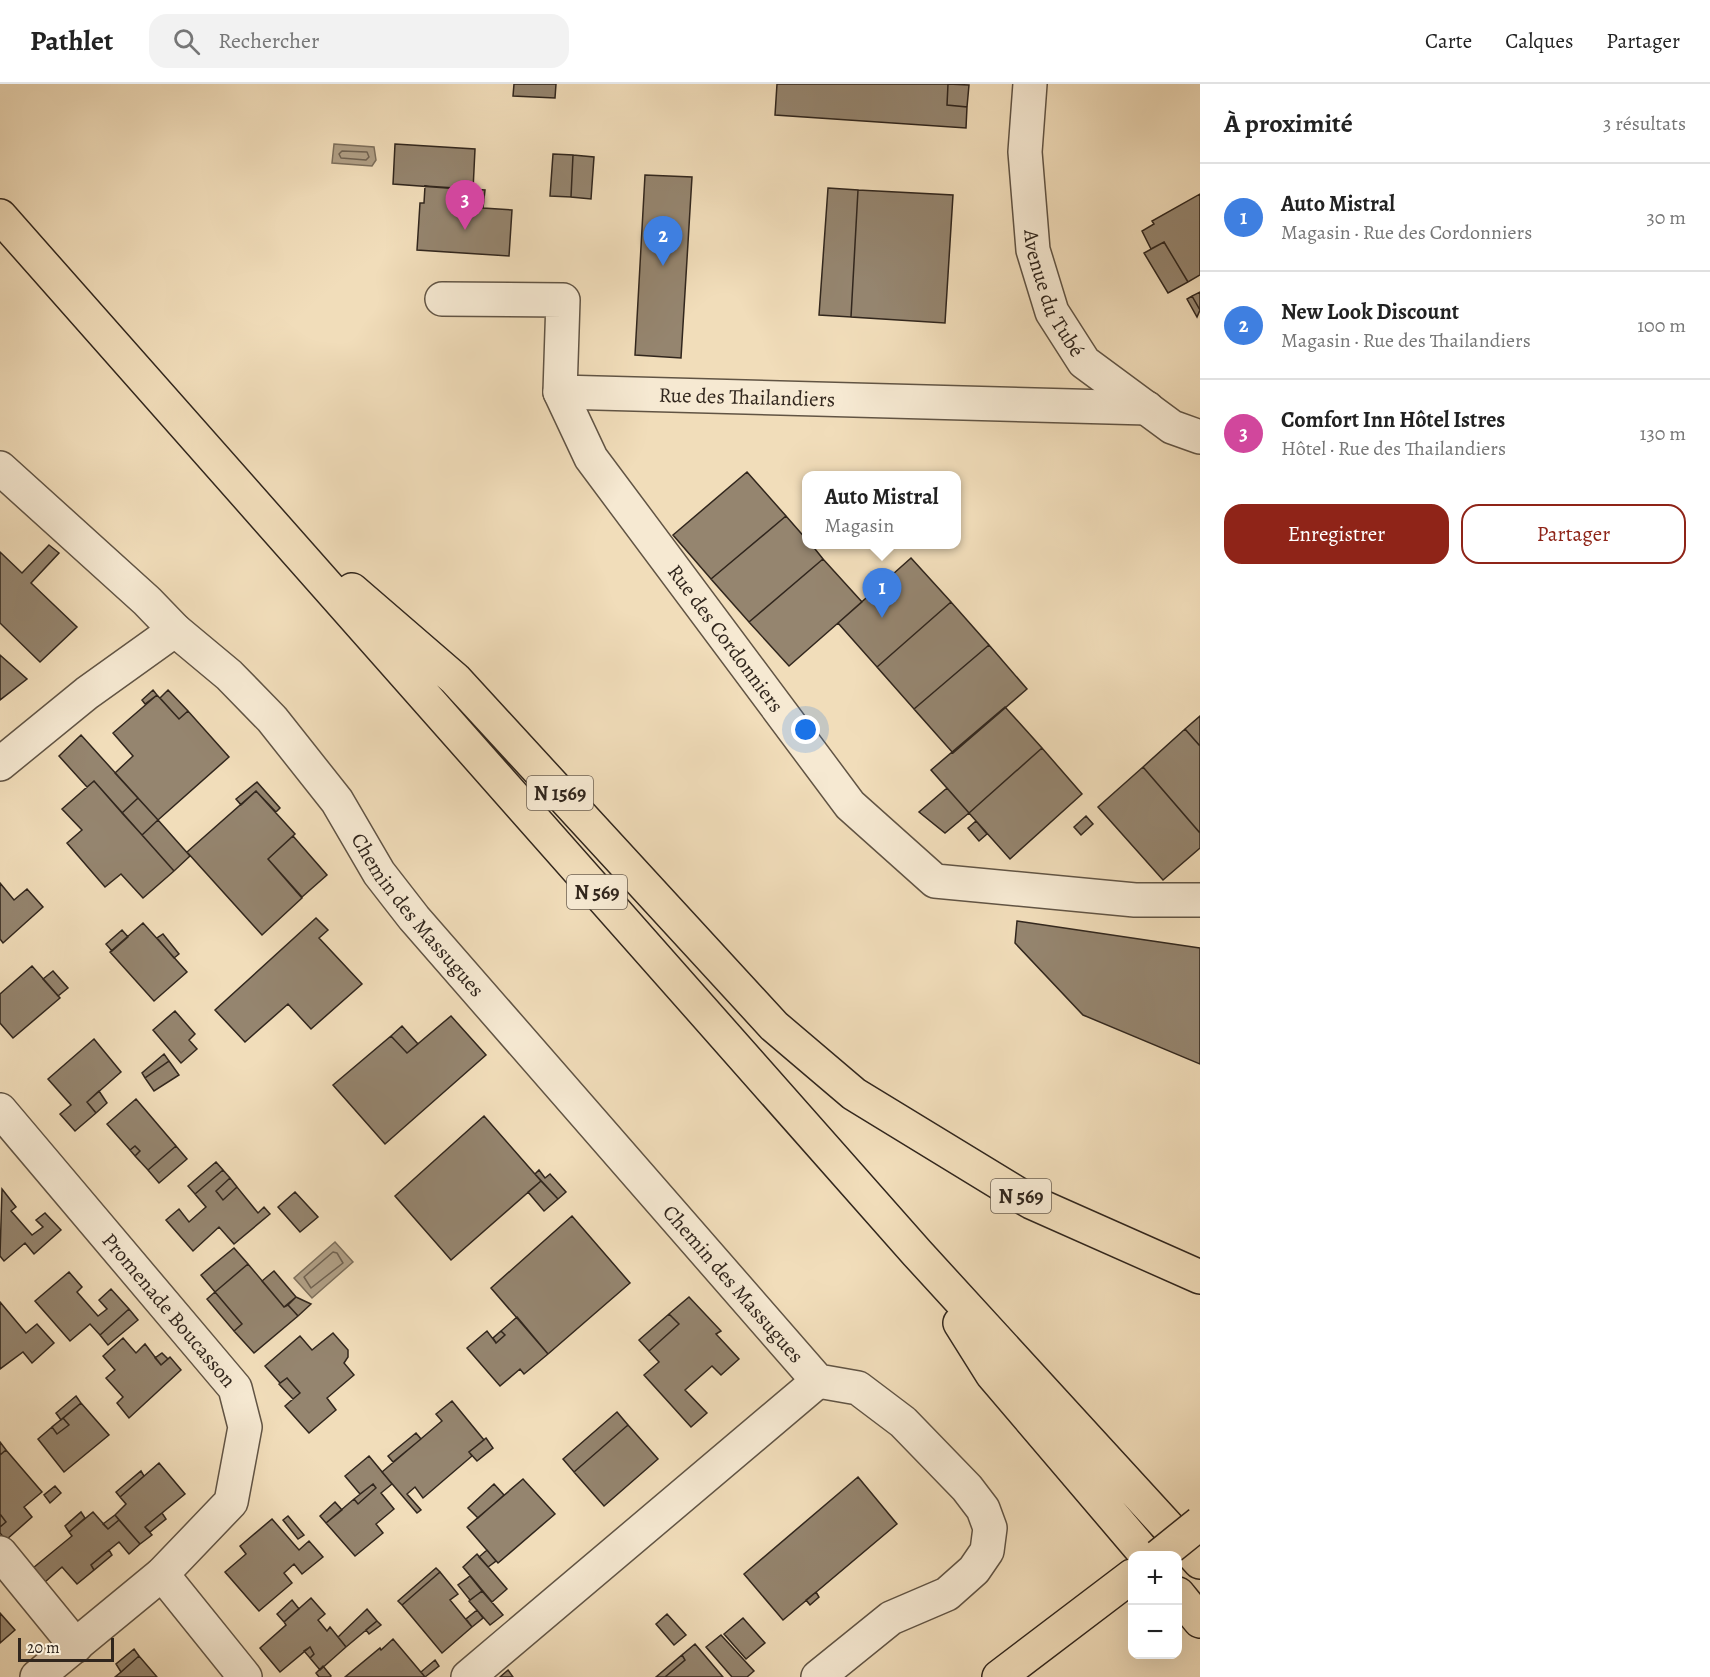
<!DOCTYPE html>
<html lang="fr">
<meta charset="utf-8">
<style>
body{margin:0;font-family:Alegreya,serif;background:#f2f2f2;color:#222}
.controls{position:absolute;right:18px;bottom:18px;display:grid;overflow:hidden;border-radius:12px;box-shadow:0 6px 24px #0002}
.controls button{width:54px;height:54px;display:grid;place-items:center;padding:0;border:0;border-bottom:2px solid #e0e0e0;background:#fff;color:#222;font:30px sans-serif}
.scale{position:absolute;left:18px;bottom:15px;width:96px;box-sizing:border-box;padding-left:6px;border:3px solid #31261d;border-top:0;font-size:16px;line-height:21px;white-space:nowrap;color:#31261d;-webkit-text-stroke:4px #f6e9d2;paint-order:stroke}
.you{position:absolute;left:806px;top:646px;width:21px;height:21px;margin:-15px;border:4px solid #fff;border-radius:50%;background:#1a73e8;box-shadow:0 0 0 9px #1a73e833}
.badge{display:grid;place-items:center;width:39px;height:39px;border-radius:50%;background:#8f2418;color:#fff;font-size:20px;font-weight:700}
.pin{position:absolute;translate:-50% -50px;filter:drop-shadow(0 2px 3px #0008)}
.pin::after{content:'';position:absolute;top:32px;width:21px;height:18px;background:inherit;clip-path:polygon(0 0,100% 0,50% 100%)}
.popup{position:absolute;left:802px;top:387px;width:159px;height:78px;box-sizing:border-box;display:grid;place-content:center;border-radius:12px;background:#fff;filter:drop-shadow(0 2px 4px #0005);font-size:20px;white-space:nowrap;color:#767676}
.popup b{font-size:22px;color:#222}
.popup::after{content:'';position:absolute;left:50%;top:100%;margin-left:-12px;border:12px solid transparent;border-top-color:#fff}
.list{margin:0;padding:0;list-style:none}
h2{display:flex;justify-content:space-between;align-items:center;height:78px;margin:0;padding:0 24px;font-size:26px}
h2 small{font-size:20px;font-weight:400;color:#767676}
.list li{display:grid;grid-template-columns:39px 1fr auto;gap:18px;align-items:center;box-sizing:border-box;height:108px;padding:0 24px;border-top:2px solid #e0e0e0}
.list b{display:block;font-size:22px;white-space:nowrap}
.list p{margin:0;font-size:20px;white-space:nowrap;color:#767676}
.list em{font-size:20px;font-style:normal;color:#767676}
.actions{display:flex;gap:12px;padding:18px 24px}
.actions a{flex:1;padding:14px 0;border:2px solid #8f2418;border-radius:18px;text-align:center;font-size:21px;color:#8f2418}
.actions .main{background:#8f2418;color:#fff}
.icon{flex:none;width:33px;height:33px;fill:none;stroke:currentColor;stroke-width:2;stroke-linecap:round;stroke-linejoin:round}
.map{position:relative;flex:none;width:1200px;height:1593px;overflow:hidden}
header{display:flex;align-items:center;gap:36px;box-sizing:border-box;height:84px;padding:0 30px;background:#fff;border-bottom:2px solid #e0e0e0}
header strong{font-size:28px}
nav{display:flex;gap:33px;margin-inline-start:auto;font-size:21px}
.search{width:420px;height:54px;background:#f2f2f2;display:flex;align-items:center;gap:15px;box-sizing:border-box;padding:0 21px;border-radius:18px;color:#767676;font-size:22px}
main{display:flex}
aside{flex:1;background:#fff}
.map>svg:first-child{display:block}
.water{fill:#b09f85;stroke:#7d6f5b;stroke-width:1.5}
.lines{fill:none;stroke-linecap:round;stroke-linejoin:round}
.shore{stroke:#706251;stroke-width:1.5}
.building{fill:#95856f;stroke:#31261d;stroke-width:1.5}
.minor-casing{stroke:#615444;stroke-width:36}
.major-casing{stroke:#31261d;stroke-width:36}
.minor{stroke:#f6e9d2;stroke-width:33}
.major{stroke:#f1ddba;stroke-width:33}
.major-bridge-casing{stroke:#31261d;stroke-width:36;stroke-linecap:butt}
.major-bridge{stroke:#f1ddba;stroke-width:33}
.labels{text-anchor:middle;stroke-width:4.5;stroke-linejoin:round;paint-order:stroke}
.shield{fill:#f6e9d2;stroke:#6c6053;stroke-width:1.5}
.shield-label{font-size:20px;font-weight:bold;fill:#31261d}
.street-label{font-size:21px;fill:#31261d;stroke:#f6e9d2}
</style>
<header>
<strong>Pathlet</strong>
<div class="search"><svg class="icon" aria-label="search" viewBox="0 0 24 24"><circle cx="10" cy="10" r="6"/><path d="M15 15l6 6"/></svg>Rechercher</div>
<nav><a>Carte</a><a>Calques</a><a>Partager</a></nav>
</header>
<main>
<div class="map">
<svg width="1200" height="1593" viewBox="0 0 1200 1593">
<rect width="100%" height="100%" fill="#f1ddba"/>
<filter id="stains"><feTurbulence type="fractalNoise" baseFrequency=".00333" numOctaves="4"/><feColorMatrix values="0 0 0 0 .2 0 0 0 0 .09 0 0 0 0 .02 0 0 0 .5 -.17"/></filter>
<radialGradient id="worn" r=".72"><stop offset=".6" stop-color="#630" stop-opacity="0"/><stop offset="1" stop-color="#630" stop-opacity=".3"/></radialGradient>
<!-- water -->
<path class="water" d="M334,60L374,63L376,76L372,82L332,79Z
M335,1158L353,1178L312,1214L294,1194Z"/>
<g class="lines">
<!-- shore -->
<path class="shore" d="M342,67L367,68L369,73L366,76L341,74L339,70Z
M333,1168L337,1169L343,1179L311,1204L304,1193Z"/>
</g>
<!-- building -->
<path class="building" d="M514,0H556L555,14L513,12Z
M777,0H948L947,21L967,23L966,44L775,31Z
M948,0L969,1L967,23L947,21Z
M395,60L475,65L473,106L393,100Z
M553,70L573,71L571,113L550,112Z
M573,71L594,73L591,115L571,113Z
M645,91L692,93L681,274L635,271Z
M425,102L485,106L483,124L512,126L509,172L417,166L420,119H424Z
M828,104L858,106L851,233L819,231Z
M858,106L953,111L945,239L851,233Z
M1200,110V191L1188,198L1164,158L1151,165L1142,147L1154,140L1152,137Z
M1164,158L1188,198L1168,209L1144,169Z
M1200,208V226L1192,212Z
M1192,212L1200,226L1197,233L1187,215Z
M747,388L786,432L711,495L673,451Z
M786,432L807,456V460H811L823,475L749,538L711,495Z
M49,461L59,469L31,499L77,543L40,578L0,539V468L22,489Z
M911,474L951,518L877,583L838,539Z
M823,475L862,518L789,582L749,538Z
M951,518L989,561L914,625L877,583Z
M989,561L1027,605L953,669L914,625Z
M0,571L27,595L0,616Z
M153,606L157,611L145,620L142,616Z
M168,606L188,627L179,635L160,614Z
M157,611L179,635L188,627L229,673L158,736L115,689L133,672L113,649Z
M1005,623L1042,664L969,729L931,686Z
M1200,632V662L1185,645Z
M1185,645L1200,662V749L1143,683Z
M81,651L138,714L122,729L94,697L87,703L59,672Z
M1042,664L1082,710L1010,775L969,729Z
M1143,683L1200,749V764L1163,796L1098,723Z
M94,697L174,787L143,814L121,790L105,803L67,759L82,746L62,725Z
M257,698L280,724L276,728L256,707L241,721L236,715Z
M947,704L969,729L945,749L919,728Z
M256,707L295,750L268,775L302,814L262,851L187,768Z
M138,714L158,736L142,751L122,729Z
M1086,732L1093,740L1081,751L1074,743Z
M158,736L190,772L174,787L142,751Z
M976,737L987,750L979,757L968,744Z
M293,752L327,791L302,813L268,775Z
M0,799L14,816L27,805L43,823L3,859L0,855Z
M316,834L328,846L319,854L362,900L311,945L288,920L245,958L215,926Z
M1017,837L1200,864V980L1083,931L1015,859Z
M143,839L187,888L154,917L110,868Z
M122,846L128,853L112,867L106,860Z
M163,850L179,870L174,874L157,854Z
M32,882L60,914L13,954L0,939V910Z
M53,887L68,904L58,912L43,895Z
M175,927L195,950L189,956L197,965L181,979L153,946Z
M451,932L486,971L385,1060L333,1001L391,952L407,969Z
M402,942L418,960L407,969L391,952Z
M94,955L121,988L87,1018L96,1029L75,1047L60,1030L71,1021L48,995Z
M164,970L169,977L145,994L142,989Z
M169,977L179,991L154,1007L145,994Z
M99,1007L107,1019L96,1029L87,1018Z
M136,1015L176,1062L148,1086L135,1072L140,1067L135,1062L130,1066L107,1040Z
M484,1032L541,1097L451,1176L395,1112Z
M135,1062L140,1067L135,1072L130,1066Z
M176,1062L187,1075L159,1099L148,1086Z
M216,1078L223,1086L195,1110L188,1102Z
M223,1086L230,1094L216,1107L223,1116L237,1103L258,1129L264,1123L270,1130L234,1160L219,1143L193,1167L166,1136L179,1125L189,1138L206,1123L195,1110Z
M539,1086L545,1094L550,1090L566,1108L558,1115L535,1090Z
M230,1094L237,1103L223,1116L216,1107Z
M541,1097L558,1115L544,1127L528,1108Z
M2,1105L16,1123L11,1127L32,1151L43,1143L36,1136L45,1129L61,1146L34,1170L25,1159L4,1177L0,1172Z
M295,1108L318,1133L300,1148L278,1123Z
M572,1132L630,1199L548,1270L491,1204Z
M234,1164L248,1180L215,1208L201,1191Z
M248,1180L284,1223L288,1221L298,1232L254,1269L234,1247L242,1240L215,1208Z
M274,1187L296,1213L284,1223L262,1197Z
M69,1188L82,1203L77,1208L98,1232L107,1225L99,1216L111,1205L129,1225L100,1251L90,1240L70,1257L35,1217Z
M215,1208L242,1240L234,1247L207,1215Z
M296,1213L311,1220L298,1232L288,1221Z
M689,1213L721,1247L716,1250L739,1275L721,1291L712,1282L685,1306L707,1329L691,1343L644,1291L659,1278L649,1267L679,1240L669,1230Z
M0,1218L26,1249L37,1240L54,1259L32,1279L23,1268L0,1285Z
M129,1225L138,1236L108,1261L100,1251Z
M669,1230L679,1240L649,1267L639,1256Z
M517,1233L548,1270L524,1290L520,1285L500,1302L467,1264L487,1247L496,1259L505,1251L501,1247Z
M501,1247L505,1251L496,1259L493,1254Z
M333,1249L348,1266V1273L344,1279L354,1291L327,1314L336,1326L309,1349L285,1322L300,1309L287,1294L280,1299L265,1282L300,1252L312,1266Z
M123,1254L136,1269L145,1260L161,1281L170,1273L181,1286L129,1334L117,1319L123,1313L106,1294L115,1286L103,1272Z
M162,1269L168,1275L161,1281L155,1274Z
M287,1294L300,1309L293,1315L279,1300Z
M76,1312L81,1319L61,1336L56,1329Z
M452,1317L484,1356L469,1368L472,1372L423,1414L415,1403L407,1410L421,1426L417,1429L382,1388L442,1337L436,1330Z
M81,1319L109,1351L64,1388L38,1355L52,1343L57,1350L69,1341L63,1334Z
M617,1328L628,1341L574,1388L563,1375Z
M63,1334L69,1341L57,1350L52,1343Z
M628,1341L658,1375L604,1422L574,1388Z
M416,1349L421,1355L393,1378L388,1372Z
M486,1354L493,1364L477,1377L469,1368Z
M0,1358L6,1366L0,1371Z
M6,1366L42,1408L24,1423L32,1433L6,1456L0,1449V1443L6,1438L0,1430V1371Z
M369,1372L392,1400L381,1409L394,1425L376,1440L383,1449L355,1472L326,1439L354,1415L358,1420L376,1404L373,1400L360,1410L345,1392Z
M159,1379L185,1410L145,1443L152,1451L140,1460L115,1431L126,1420L120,1413Z
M141,1387L144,1392L120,1413L116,1408Z
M858,1393L897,1440L783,1536L744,1490Z
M523,1395L555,1430L498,1479L467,1443Z
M373,1400L376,1404L358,1420L354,1415Z
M494,1400L504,1411L478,1434L468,1424Z
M55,1402L61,1409L50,1419L44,1411Z
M335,1418L342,1426L326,1439L320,1432Z
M81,1428L85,1434L69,1448L65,1442Z
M93,1428L108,1445L119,1436L140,1460L129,1470L119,1458L91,1481L94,1486L77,1500L62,1483L45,1498L33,1484L72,1452L69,1448Z
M162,1429L166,1435L150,1448L145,1443Z
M0,1430L6,1438L0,1443Z
M115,1431L119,1436L108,1445L103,1440Z
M288,1432L304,1451L298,1455L283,1436Z
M272,1435L299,1466L309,1457L323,1473L302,1490L294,1480L284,1489L292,1499L259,1527L225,1488L246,1470L240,1462Z
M109,1466L112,1471L94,1486L91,1481Z
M487,1466L496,1477L488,1483L479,1473Z
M477,1470L507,1505L492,1518L463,1483Z
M436,1484L440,1488L402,1521L398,1517Z
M440,1488L458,1510L450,1516L472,1543L442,1569L402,1521Z
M470,1492L482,1507L470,1516L458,1501Z
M482,1507L503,1531L490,1541L469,1517Z
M816,1508L819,1513L810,1521L806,1516Z
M311,1514L325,1530L318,1536L327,1547L330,1543L346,1563L320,1586L310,1574L314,1570L310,1563L280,1588L260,1564L286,1541L284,1538Z
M292,1516L299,1525L284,1538L277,1530Z
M367,1525L377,1537L346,1563L338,1553Z
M477,1526L483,1534L472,1543L466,1535Z
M0,1529L15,1546L0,1559Z
M667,1530L686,1551L674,1561L656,1540Z
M743,1534L765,1559L746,1575L724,1550Z
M377,1537L381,1541L369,1550L366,1546Z
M721,1551L754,1587L747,1593H732L706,1563Z
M393,1555L425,1593H345L380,1564L381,1566Z
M695,1560L723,1593H665L685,1576L682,1571Z
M310,1563L314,1570L310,1574L304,1567Z
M134,1565L139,1572L121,1588L116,1580Z
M682,1571L685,1576L665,1593H656Z
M139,1572L157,1593H115L121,1588Z
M435,1576L439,1582L425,1593L421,1588Z
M323,1582L331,1592L330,1593H319L316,1589Z
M508,1586L513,1593H500Z"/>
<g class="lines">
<defs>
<g id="minor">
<path id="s1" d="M1030,0L1025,68L1033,166L1052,228L1084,278L1172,343L1200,353"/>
<path id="s2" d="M442,215L563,216L560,308L1147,324"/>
<path id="s3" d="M560,308L591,374L850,721L935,797L1135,816H1200"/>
<path id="s4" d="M0,384L147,517L175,546L229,591L272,635L337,717L379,789L414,834L818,1297L858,1304L903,1338L967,1404L983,1425L990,1444L987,1467L974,1486L947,1510L891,1534L818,1593"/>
<path d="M0,680L87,609L175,546"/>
<path id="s5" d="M0,1026L235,1304L245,1343L231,1418L162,1490L37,1593"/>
<path d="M0,1469L76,1562"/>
<path d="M162,1490L245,1593"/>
<path d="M468,1593L818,1297"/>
</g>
<path id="major" d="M0,132L917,1169L1200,1478
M352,506L455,595L774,942L854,1010L1031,1118L1200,1193
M960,1239L992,1290L1147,1472
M1178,1510L1200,1537
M999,1593L1132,1492"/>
</defs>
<!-- minor casing -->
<use href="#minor" class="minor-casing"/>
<!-- major casing -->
<use href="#major" class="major-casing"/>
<!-- minor -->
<use href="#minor" class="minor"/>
<!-- major -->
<use href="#major" class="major"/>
<defs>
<path id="major-bridge" d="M1159,1472L1200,1439"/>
</defs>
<!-- major-bridge casing -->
<use href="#major-bridge" class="major-bridge-casing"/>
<!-- major-bridge -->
<use href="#major-bridge" class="major-bridge"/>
</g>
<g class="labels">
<!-- shield labels -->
<g class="shield">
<rect x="527" y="692" width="66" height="34" rx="4.5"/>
<rect x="567" y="791" width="60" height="34" rx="4.5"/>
<rect x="991" y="1095" width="60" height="34" rx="4.5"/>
</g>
<g class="shield-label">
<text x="560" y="716">N 1569</text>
<text x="597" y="815">N 569</text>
<text x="1021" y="1119">N 569</text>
</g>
<!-- street labels -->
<g class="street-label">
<text dy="7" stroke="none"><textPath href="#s1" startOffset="214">Avenue du Tubé</textPath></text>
<text dy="7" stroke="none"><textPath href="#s2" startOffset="400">Rue des Thailandiers</textPath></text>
<text dy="7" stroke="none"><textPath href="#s3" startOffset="298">Rue des Cordonniers</textPath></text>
<text dy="7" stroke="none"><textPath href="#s4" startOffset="615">Chemin des Massugues</textPath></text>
<text dy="7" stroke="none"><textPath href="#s4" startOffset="1101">Chemin des Massugues</textPath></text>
<text dy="7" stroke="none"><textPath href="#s5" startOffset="262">Promenade Boucasson</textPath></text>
</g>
</g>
<rect width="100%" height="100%" filter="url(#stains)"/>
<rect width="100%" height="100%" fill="url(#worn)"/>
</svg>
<div class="controls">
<button>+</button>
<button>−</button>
</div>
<div class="scale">20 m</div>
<div class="you"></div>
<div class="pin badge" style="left:882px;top:534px;background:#3f7fe0">1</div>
<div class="popup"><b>Auto Mistral</b>Magasin</div>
<div class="pin badge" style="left:663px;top:182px;background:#3f7fe0">2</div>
<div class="pin badge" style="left:465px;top:146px;background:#d1479c">3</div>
</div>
<aside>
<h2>À proximité<small>3 résultats</small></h2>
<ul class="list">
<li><span class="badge" style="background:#3f7fe0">1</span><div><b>Auto Mistral</b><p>Magasin · Rue des Cordonniers</p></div><em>30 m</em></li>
<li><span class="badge" style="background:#3f7fe0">2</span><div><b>New Look Discount</b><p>Magasin · Rue des Thailandiers</p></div><em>100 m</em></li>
<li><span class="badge" style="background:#d1479c">3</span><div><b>Comfort Inn Hôtel Istres</b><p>Hôtel · Rue des Thailandiers</p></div><em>130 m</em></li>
</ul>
<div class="actions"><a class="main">Enregistrer</a><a>Partager</a></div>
</aside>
</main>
